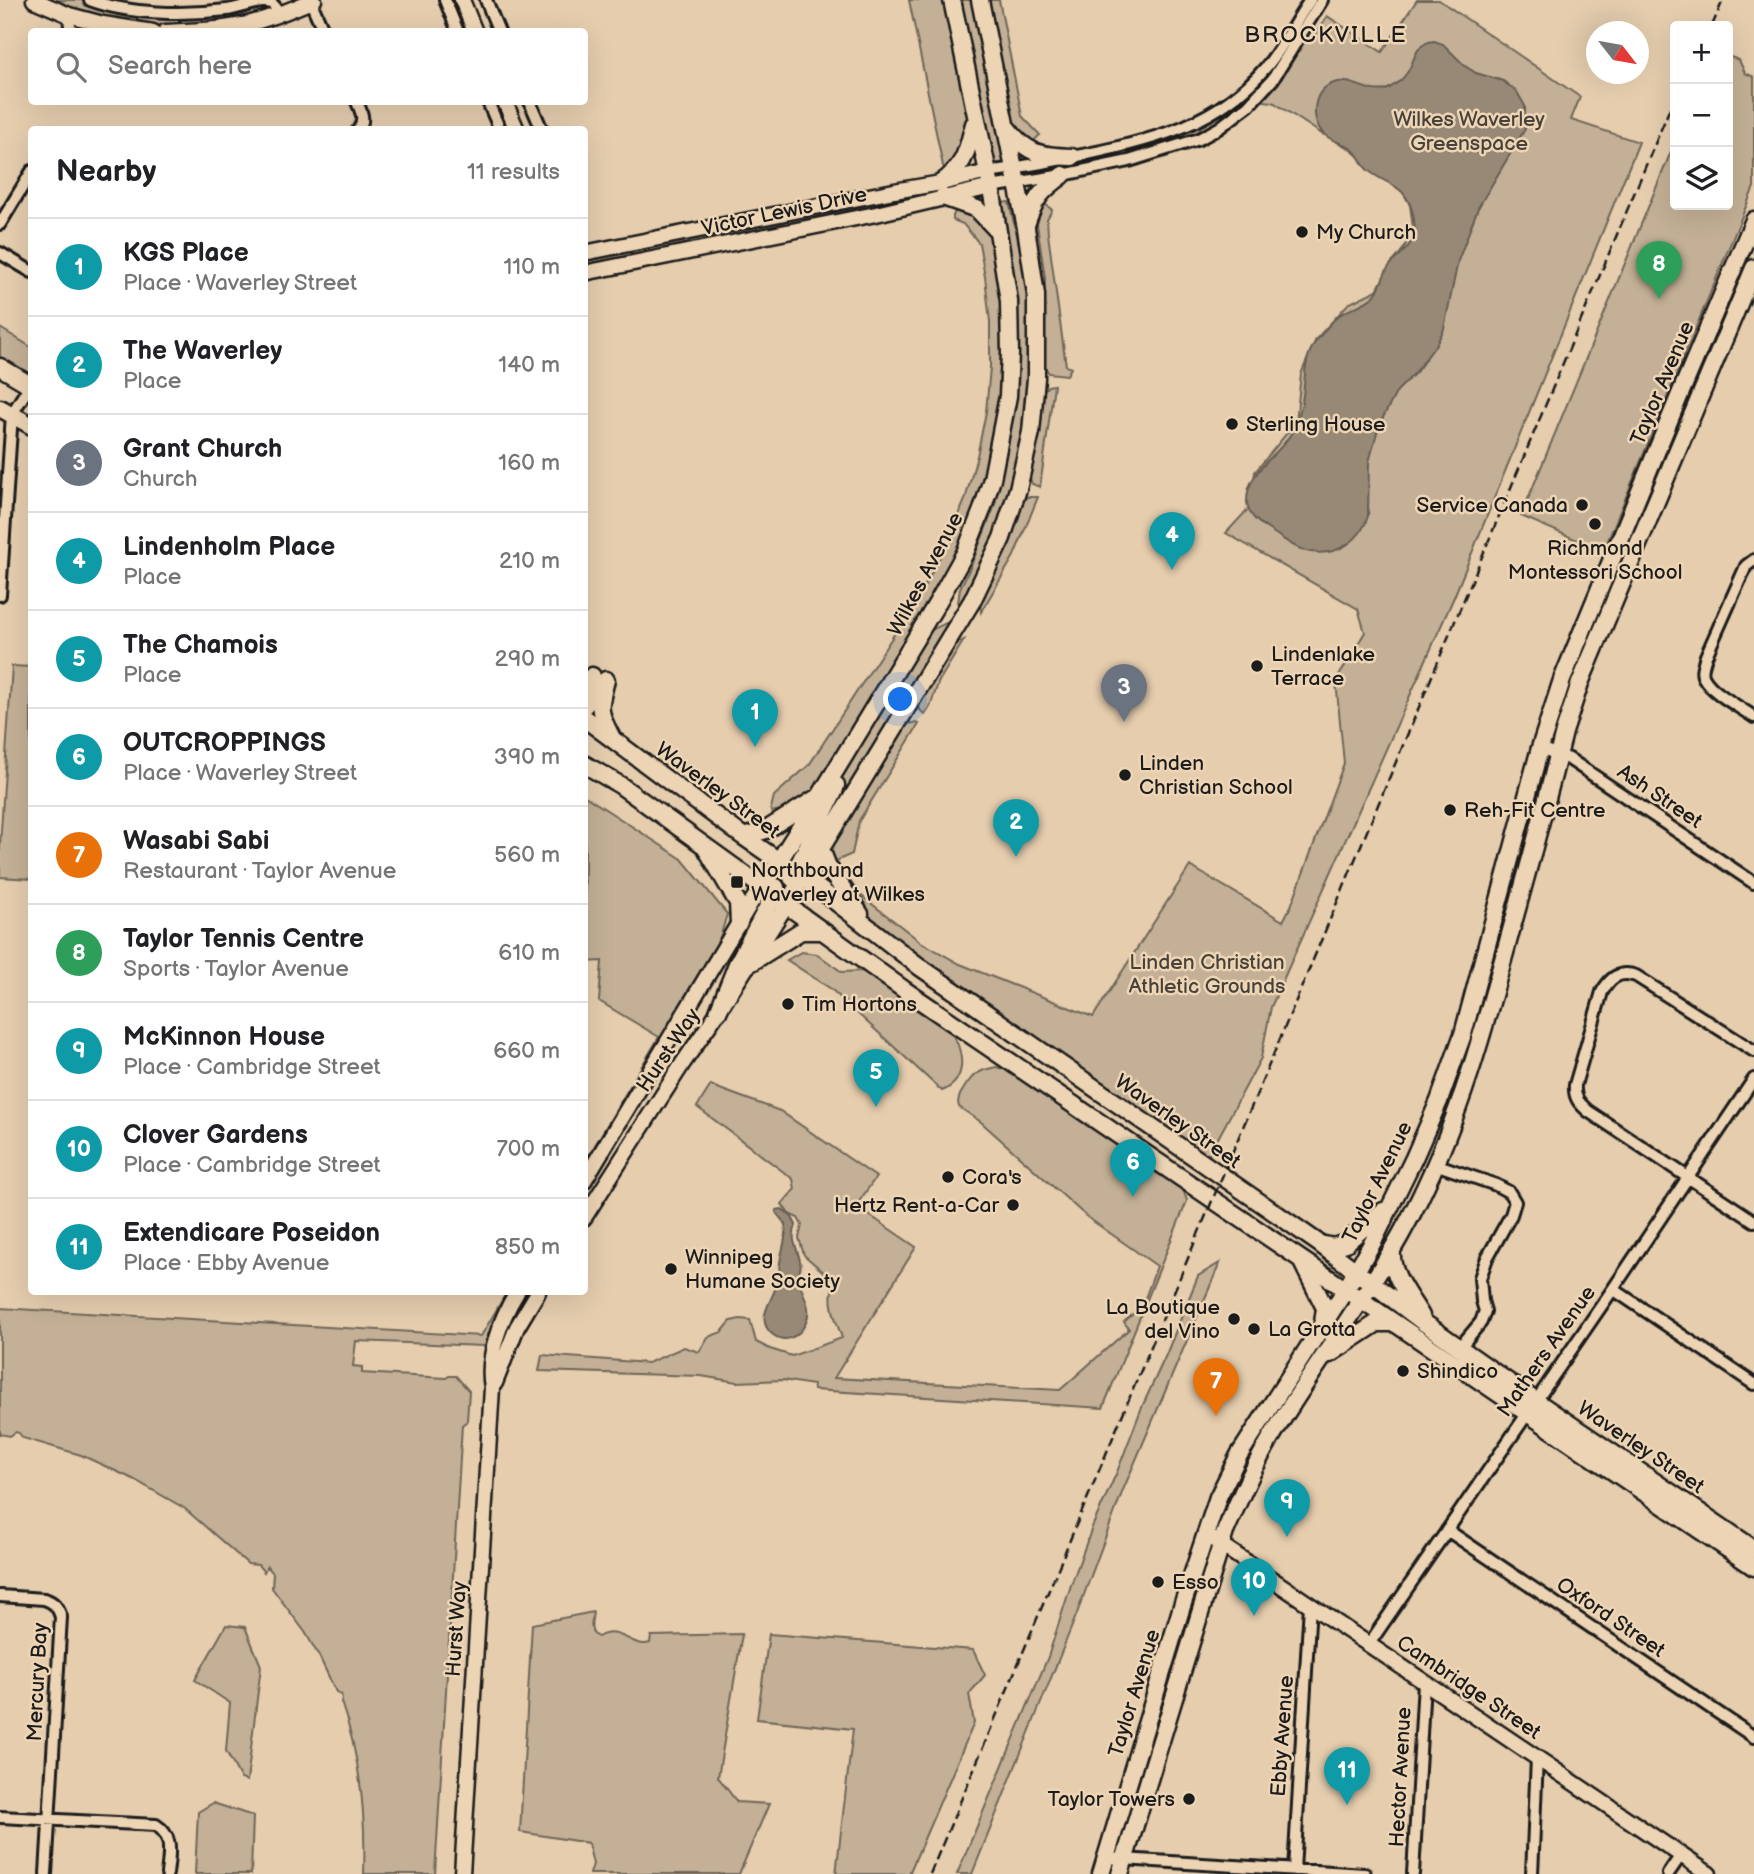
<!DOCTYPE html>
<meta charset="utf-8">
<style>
body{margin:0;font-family:"Balsamiq Sans",sans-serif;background:#f6f6f6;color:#202124}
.controls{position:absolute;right:21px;top:21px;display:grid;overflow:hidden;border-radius:7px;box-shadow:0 7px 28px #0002}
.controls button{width:63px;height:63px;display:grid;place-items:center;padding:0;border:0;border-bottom:2px solid #e0e0e0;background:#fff;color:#202124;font:35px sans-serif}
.compass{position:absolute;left:1586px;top:21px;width:63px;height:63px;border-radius:50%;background:#fff;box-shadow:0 7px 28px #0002;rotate:121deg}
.you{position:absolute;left:901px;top:700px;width:24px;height:24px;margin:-18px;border:5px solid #fff;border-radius:50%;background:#1a73e8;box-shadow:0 0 0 10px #1a73e833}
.badge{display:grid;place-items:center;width:46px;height:46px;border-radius:50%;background:#1c1c1c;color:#fff;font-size:23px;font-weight:700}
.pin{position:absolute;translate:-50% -58px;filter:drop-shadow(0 2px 4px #0008)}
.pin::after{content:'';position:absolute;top:37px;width:24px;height:21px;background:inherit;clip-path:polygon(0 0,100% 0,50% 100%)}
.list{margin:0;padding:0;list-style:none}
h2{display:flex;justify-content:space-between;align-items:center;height:91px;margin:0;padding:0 28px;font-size:30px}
h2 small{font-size:23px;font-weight:400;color:#757577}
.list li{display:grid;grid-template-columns:46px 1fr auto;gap:21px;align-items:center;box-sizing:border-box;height:98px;padding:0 28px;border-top:2px solid #e0e0e0}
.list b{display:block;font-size:26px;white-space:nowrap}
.list p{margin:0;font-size:23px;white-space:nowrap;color:#757577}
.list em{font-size:23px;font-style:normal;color:#757577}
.icon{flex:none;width:38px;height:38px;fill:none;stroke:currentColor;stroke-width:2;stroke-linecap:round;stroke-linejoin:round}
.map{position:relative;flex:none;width:1754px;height:1874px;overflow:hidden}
.search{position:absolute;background:#fff;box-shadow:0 7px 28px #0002;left:28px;top:28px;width:560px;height:77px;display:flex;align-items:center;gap:18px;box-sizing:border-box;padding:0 24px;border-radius:7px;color:#757577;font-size:26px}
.panel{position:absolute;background:#fff;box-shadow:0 7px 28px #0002;left:28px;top:126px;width:560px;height:1169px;border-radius:7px}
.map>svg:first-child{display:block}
.green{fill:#c3b096;stroke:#706659;stroke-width:2}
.water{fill:#978976;stroke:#665d52;stroke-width:2}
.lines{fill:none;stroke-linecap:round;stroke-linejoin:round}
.minor-casing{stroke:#1c1c1c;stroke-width:16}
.tertiary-casing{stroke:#1c1c1c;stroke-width:19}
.secondary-casing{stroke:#1c1c1c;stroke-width:21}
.minor{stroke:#edd4b4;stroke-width:10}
.tertiary{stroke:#edd4b4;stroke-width:14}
.secondary{stroke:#edd4b4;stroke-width:16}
.rail{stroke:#1c1c1c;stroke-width:2.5;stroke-dasharray:10 5;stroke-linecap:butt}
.poi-dot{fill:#1c1c1c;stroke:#edd4b4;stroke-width:2.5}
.labels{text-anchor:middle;stroke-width:5;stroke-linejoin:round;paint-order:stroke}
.park-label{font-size:21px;fill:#46413a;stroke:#edd4b4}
.street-label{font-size:21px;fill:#1c1c1c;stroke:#edd4b4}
.poi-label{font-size:21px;fill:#1c1c1c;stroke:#edd4b4;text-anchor:start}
.neighbourhood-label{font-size:23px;letter-spacing:2px;fill:#1c1c1c;stroke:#edd4b4}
</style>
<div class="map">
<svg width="1754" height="1874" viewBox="0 0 1754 1874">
<rect width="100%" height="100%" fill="#e5cdae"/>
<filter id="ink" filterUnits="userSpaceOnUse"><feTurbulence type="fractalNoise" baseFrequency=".0143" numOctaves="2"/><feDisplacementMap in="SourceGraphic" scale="14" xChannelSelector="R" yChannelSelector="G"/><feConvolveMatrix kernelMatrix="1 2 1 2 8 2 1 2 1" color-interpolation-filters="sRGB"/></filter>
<g filter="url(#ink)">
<!-- green -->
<path class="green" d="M34,0H90L178,13L266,1L280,14L245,31H73L69,15Z
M909,0H999L1022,116L1040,135L1026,148L1017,141L1013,168L988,172L976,120L951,176L943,166Z
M1417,0H1439L1580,97L1571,120L1639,142L1454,597L1271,1007L1261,1058L1201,1170L828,892C821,875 825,862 832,845L903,727C908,723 913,722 919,724L859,821L852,854L836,861L859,894L921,942L960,964L1093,1017L1190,866L1283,921L1291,906L1344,763L1336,681L1365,632L1358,609L1226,533L1251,506L1255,472L1296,422L1301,374L1316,339L1348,304L1377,290L1389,268L1404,248L1413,228L1410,205L1403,192L1375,171L1350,149L1334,140L1318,122L1322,134L1273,102L1254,100L1302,34L1312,41L1327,16L1382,52Z
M1728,56L1739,60L1745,73L1754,77V187L1604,550L1598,549L1521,516L1675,142V205H1728Z
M1239,92L1248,106L1199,139L1063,175L1072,157L1156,138Z
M872,196L876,214L585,273V253Z
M1042,201L1052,210L1047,219L1048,234L1066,366L1071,368L1067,375L1049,373L1044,366L1045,278L1037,224Z
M1009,202L1029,288L1033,347L1020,463L994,540L962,605L958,603L960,588L970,568L995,505L1004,456L1000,203Z
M957,207L966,209L990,230L1000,281L1005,344L1004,388L986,480L951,569L821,783L810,795L786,812L780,810L771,812V808L774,796L809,765L921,593L947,543L965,500L977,456L986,412L990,367V322L985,277L979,243L963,224L953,220V216Z
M0,328L31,347V386L0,367Z
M1054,385L1040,487L1032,484L1029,475L1038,427L1043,391L1048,386Z
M1027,497H1038L1014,556L981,612L980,601L1023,500Z
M946,623L950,625L803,866L792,860L811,825L926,635L931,630Z
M964,640L939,681L930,707L925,715L920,710L919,703L952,646Z
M12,666L31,667V879L0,877V845Z
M585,796L682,859L727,914L719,941L722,943L585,1169V1162L659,1037L599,1001L602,961L585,962Z
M801,952L817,954L842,972L864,971L949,1029C964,1049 969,1080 942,1091L831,989L787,960Z
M996,1067L1015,1072L1183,1189L1187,1201L1103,1408L814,1390L813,1385L783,1380L737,1382L701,1376L539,1371L542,1355L648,1363L684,1347L699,1352L708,1337L722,1332L731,1321L740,1319L750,1320L756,1342L770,1349L792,1356L842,1338C836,1320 826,1300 835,1282L804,1255L799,1238L802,1225L798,1218L789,1214L782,1204L795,1189L793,1179L697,1107L711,1085L717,1088L780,1111L876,1177L856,1206L916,1247L834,1378L1060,1390L1129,1329L1124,1322L1142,1306L1157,1266L1087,1217L981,1122L959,1107L958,1102L960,1095L966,1085L974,1075L984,1070Z
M1220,1263L1123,1490L1076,1616L972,1874H957L1048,1657L1071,1585L1093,1525L1117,1472L1142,1407L1166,1355L1198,1276Z
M507,1292H510L488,1343L484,1346L356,1341L353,1366L362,1367V1373L446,1378L449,1376H456L469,1391L467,1421L462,1425L435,1874H364C366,1815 361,1758 341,1702L342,1698L341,1694L336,1692L319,1656L305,1632L272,1588L273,1573L267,1566L264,1572L258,1565L248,1564L184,1508L133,1479L81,1455L23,1438L19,1433L16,1432L10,1436L0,1434V1308L481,1336Z
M593,1612C592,1621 588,1633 598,1637C619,1624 632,1649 650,1643L651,1636L742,1634L718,1777L737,1802L769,1804L739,1874H590L593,1864L588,1843L520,1832L532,1624Z
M226,1625L245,1627L261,1666L247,1781L241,1779L226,1751L230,1703L195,1680Z
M769,1634L973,1650L985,1675L969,1694L974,1723L909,1874H836L853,1729L757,1719Z
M213,1803L253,1816L251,1874H195L198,1812Z"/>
<!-- water -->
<path class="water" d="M1434,41L1443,44L1465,66L1476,73L1503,81L1517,92L1525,106V129L1478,208L1458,261L1444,329L1437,343L1416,372L1397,391L1379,425L1369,462L1368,516C1361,541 1337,556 1311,552C1297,550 1285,540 1274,533C1262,525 1248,518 1247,502C1246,469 1282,455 1294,428C1297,420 1301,410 1302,402C1306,381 1302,361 1316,341C1324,332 1331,321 1341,314C1352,308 1365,304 1374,296C1381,288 1382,277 1388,268C1396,256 1411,249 1414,235C1416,229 1414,220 1413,214C1405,183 1390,187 1369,171C1362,166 1360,156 1353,150C1345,143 1328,141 1322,132C1310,116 1313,90 1334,83C1352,77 1367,94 1385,90C1389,89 1391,87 1394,85C1419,71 1408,44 1434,41Z
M782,1209L792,1217L796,1225C790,1242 797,1245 800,1261C802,1266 799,1271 799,1276C799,1287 806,1297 808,1308C811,1327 789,1350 771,1333C755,1318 773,1300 777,1284C779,1277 779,1270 780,1263C781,1251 788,1237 785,1225C784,1221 778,1216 776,1212V1210Z"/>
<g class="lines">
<defs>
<path id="minor" d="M90,0C130,15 185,15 227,10C239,9 252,2 264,2C273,1 276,8 280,14
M310,0L324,32
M445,0L458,32
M486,0L499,32
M69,15L70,27L73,32
M357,102C361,111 366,120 358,130
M488,102L500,130
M530,102L542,130
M988,172C1021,167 1054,161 1087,154C1155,140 1219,123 1266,67C1283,47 1295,22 1310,0
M991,187L1063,175L1129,161L1199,139L1219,128L1248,106L1273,79L1322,0
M0,224L32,171
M0,253L32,272
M1754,560L1746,566L1706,656C1704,663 1700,672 1704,678C1712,693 1740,707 1754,717
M0,595L12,414L30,385
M1540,748L1569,759L1754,883
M1754,1051L1636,976C1619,970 1610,978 1602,992L1575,1085C1574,1098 1579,1103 1588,1111L1754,1221
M1435,1164L1496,1185L1509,1192L1515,1202L1511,1215L1487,1258L1480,1278L1482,1301L1485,1311L1481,1322L1460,1347
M1613,1289L1754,1384
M1447,1530L1754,1737
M0,1596L44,1599C54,1602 58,1607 61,1617L46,1874
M1369,1644L1613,1289L1754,1079
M0,1817L156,1825C174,1836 169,1855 167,1874
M1106,1858L1365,1874
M1294,1870L1310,1605
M1413,1874L1424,1682
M1532,1874L1537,1758
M1668,1874L1681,1855"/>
<path id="tertiary" d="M34,0L69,15L103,24L153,32
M462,0L475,32
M165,32C192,31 220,30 247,24C270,19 292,9 314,0
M505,102L517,130
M584,253L894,191L941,183L988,172
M584,273L876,214L991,187
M584,1181L752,901L763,886
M584,1218L683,1063L718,1012L787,904
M495,1383L517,1327L538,1292
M1205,1534L1709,1874
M462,1874L492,1388C486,1356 501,1318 517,1292"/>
<path id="secondary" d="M1007,128C1027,154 1040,156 1072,157
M941,183C965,166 967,151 974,124
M943,197L977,209L996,229
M1026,225C1035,198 1040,192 1063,175
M0,367L32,386
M0,408L32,426
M606,680C599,707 597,710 611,736
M584,686L592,676
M584,706L602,684
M584,718L744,837L814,885L920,967L1320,1244L1426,1324L1524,1393L1754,1549
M584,764L620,785L906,991L1754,1567
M744,837L766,830L815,799
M821,849L828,867L860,914
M707,850L738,903L739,923
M792,878L834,792L836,785
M763,886L820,796L936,605L965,553L982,510L992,479L1008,396L1010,354L1009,301L991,187L952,0
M787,904L972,601L1002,538L1018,489L1031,432L1036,378V295L1026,228L980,0
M749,964L801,931H822
M718,1012L737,964L774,895L776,887
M1320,1244L1333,1247L1346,1243L1383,1211
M1392,1251C1390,1274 1410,1297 1421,1316
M1301,1260L1325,1308L1323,1323
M1330,1354L1377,1323H1394
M1101,1874L1182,1606L1218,1497L1239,1455L1346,1289L1374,1240L1414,1158L1439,1101L1463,1034L1540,748L1562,680L1683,387L1754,220
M1120,1874L1225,1532C1241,1495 1258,1457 1280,1423C1326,1349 1379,1281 1418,1202C1462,1113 1486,1022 1512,927C1530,862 1548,797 1564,732L1580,683L1754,268"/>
</defs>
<!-- minor casing -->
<use href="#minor" class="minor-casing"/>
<!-- tertiary casing -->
<use href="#tertiary" class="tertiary-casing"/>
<!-- secondary casing -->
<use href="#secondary" class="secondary-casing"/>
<!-- minor -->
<use href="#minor" class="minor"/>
<!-- tertiary -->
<use href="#tertiary" class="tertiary"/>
<!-- secondary -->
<use href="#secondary" class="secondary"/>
<!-- rail -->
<path class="rail" d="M1712,26L1723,0
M930,1874L1675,96"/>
</g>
</g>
<!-- markers -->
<g class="poi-dot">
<circle cx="1302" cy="232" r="7"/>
<circle cx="1232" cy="424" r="7"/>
<circle cx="1582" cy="505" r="7"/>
<circle cx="1595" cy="524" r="7"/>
<circle cx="1257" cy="666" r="7"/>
<circle cx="1125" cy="775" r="7"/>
<circle cx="1450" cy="810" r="7"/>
<rect x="730" y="875" width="14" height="14" rx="3.5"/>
<circle cx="788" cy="1004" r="7"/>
<circle cx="948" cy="1177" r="7"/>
<circle cx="1013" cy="1205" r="7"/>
<circle cx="671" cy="1269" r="7"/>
<circle cx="1234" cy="1319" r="7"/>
<circle cx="1254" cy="1329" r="7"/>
<circle cx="1403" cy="1371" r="7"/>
<circle cx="1158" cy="1582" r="7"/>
<circle cx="1189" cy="1799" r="7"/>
</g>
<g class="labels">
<!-- park labels -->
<g class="park-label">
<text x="1469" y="126">Wilkes Waverley<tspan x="1469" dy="24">Greenspace</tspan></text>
<text x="1207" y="969">Linden Christian<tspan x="1207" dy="24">Athletic Grounds</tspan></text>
</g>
<!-- street labels -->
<g class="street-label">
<text transform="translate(784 211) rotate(-12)" y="7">Victor Lewis Drive</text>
<text transform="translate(1662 383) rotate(-67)" y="7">Taylor Avenue</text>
<text transform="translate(925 574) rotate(-62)" y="7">Wilkes Avenue</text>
<text transform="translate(718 790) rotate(36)" y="7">Waverley Street</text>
<text transform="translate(1660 796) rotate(34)" y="7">Ash Street</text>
<text transform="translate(668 1050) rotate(-56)" y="7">Hurst Way</text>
<text transform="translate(1178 1121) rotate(35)" y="7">Waverley Street</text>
<text transform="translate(1377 1182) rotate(-64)" y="7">Taylor Avenue</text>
<text transform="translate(1546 1351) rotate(-55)" y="7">Mathers Avenue</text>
<text transform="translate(1641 1447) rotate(34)" y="7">Waverley Street</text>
<text transform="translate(1611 1617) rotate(34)" y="7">Oxford Street</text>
<text transform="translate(456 1629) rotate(-86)" y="7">Hurst Way</text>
<text transform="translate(37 1682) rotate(-87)" y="7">Mercury Bay</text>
<text transform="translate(1469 1687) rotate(34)" y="7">Cambridge Street</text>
<text transform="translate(1134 1693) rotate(-73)" y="7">Taylor Avenue</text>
<text transform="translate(1282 1736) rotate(-86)" y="7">Ebby Avenue</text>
<text transform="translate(1400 1777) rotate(-87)" y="7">Hector Avenue</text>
</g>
<!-- poi labels -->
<g class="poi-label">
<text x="1316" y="239">My Church</text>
<text x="1246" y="431">Sterling House</text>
<text x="1568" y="512" text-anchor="end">Service Canada</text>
<text x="1595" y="555" text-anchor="middle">Richmond<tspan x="1595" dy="24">Montessori School</tspan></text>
<text x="1271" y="661">Lindenlake<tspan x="1271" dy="24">Terrace</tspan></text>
<text x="1139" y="770">Linden<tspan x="1139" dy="24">Christian School</tspan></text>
<text x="1464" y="817">Reh-Fit Centre</text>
<text x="751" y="877">Northbound<tspan x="751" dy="24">Waverley at Wilkes</tspan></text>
<text x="802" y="1011">Tim Hortons</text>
<text x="962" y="1184">Cora's</text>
<text x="999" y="1212" text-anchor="end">Hertz Rent-a-Car</text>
<text x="685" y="1264">Winnipeg<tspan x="685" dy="24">Humane Society</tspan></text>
<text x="1220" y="1314" text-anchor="end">La Boutique<tspan x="1220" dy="24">del Vino</tspan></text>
<text x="1268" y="1336">La Grotta</text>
<text x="1417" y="1378">Shindico</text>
<text x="1172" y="1589">Esso</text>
<text x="1175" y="1806" text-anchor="end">Taylor Towers</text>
</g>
<!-- neighbourhood labels -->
<g class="neighbourhood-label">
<text x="1326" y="42">BROCKVILLE</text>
</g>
</g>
</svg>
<div class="controls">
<button>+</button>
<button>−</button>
<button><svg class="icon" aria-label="layers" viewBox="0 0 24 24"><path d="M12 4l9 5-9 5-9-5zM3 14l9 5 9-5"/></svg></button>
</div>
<svg class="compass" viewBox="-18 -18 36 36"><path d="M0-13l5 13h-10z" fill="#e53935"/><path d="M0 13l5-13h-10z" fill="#757577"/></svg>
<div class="you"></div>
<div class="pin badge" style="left:755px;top:747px;background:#0f9aa8">1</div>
<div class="pin badge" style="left:1016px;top:857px;background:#0f9aa8">2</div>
<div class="pin badge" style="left:1124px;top:722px;background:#6b7280">3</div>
<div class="pin badge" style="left:1172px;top:570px;background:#0f9aa8">4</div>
<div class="pin badge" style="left:876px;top:1107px;background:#0f9aa8">5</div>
<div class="pin badge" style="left:1133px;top:1197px;background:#0f9aa8">6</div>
<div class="pin badge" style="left:1216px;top:1416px;background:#e8710a">7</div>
<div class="pin badge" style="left:1659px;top:299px;background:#2e9e5b">8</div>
<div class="pin badge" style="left:1287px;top:1537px;background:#0f9aa8">9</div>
<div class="pin badge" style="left:1254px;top:1616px;background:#0f9aa8">10</div>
<div class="pin badge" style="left:1347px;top:1805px;background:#0f9aa8">11</div>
<div class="search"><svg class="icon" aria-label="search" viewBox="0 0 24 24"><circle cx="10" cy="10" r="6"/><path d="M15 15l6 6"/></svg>Search here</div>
<section class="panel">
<h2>Nearby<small>11 results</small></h2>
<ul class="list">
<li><span class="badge" style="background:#0f9aa8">1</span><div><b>KGS Place</b><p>Place · Waverley Street</p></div><em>110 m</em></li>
<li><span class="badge" style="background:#0f9aa8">2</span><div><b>The Waverley</b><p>Place</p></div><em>140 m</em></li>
<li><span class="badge" style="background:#6b7280">3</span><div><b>Grant Church</b><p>Church</p></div><em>160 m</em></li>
<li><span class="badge" style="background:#0f9aa8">4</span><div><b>Lindenholm Place</b><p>Place</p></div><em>210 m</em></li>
<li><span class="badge" style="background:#0f9aa8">5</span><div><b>The Chamois</b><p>Place</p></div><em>290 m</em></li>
<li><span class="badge" style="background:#0f9aa8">6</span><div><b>OUTCROPPINGS</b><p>Place · Waverley Street</p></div><em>390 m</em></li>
<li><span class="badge" style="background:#e8710a">7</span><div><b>Wasabi Sabi</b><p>Restaurant · Taylor Avenue</p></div><em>560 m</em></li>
<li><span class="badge" style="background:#2e9e5b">8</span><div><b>Taylor Tennis Centre</b><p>Sports · Taylor Avenue</p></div><em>610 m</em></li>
<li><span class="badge" style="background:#0f9aa8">9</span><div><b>McKinnon House</b><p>Place · Cambridge Street</p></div><em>660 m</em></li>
<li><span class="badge" style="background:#0f9aa8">10</span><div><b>Clover Gardens</b><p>Place · Cambridge Street</p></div><em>700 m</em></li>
<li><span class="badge" style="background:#0f9aa8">11</span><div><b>Extendicare Poseidon</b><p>Place · Ebby Avenue</p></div><em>850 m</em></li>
</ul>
</section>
</div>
